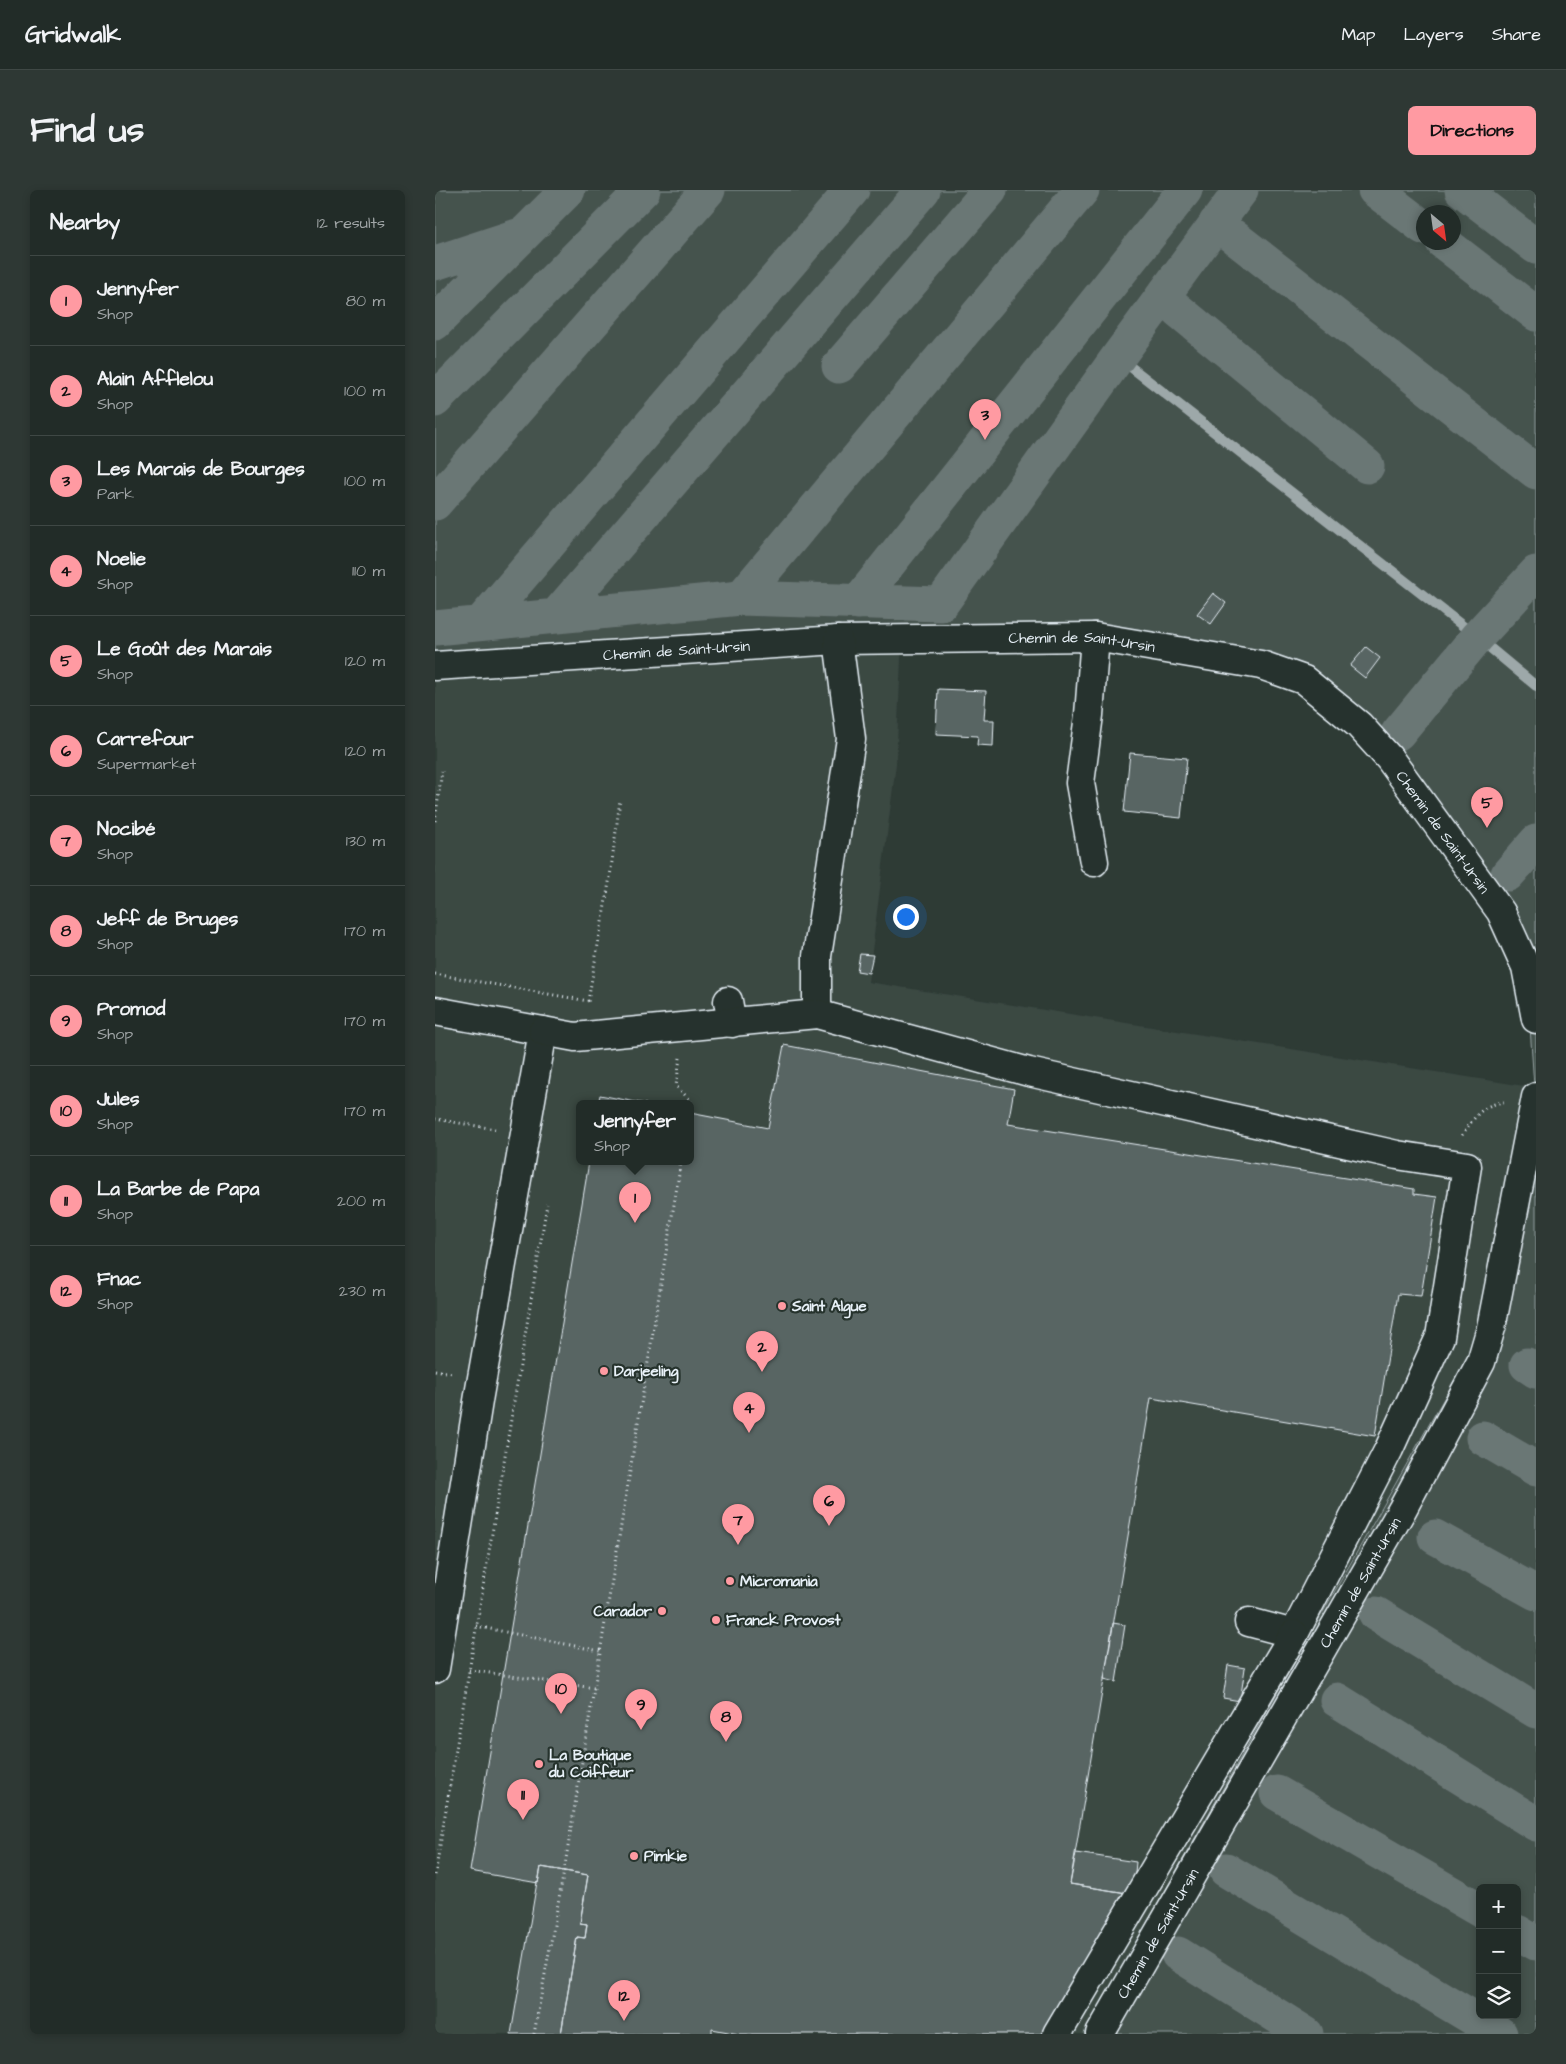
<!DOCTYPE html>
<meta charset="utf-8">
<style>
body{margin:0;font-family:"Architects Daughter",sans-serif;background:#2e3834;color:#f1f3f6}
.controls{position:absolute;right:15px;bottom:15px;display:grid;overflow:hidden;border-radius:8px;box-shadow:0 2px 8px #0003}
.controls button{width:45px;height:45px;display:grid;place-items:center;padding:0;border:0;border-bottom:1px solid #3f4845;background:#222c28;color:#f1f3f6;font:25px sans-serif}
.compass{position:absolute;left:981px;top:15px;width:45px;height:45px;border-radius:50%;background:#222c28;box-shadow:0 2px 8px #0003;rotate:151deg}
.you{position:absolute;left:470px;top:726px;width:18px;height:18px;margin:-12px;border:4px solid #fff;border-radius:50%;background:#1a73e8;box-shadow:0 0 0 8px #1a73e833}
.badge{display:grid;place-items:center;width:32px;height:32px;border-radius:50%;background:#ff9aa2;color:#111;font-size:16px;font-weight:700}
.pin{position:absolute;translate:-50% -41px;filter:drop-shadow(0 1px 2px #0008)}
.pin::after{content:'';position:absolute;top:26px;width:18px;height:15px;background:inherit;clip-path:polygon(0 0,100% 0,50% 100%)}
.popup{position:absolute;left:141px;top:910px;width:118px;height:65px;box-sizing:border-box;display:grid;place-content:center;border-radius:8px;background:#222c28;filter:drop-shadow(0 1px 4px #0005);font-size:16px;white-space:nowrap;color:#a2a7a8}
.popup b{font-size:19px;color:#f1f3f6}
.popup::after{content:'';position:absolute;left:50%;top:100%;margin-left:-10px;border:10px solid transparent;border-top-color:#222c28}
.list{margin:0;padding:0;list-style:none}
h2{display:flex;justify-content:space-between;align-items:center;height:65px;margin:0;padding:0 20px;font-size:21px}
h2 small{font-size:16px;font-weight:400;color:#a2a7a8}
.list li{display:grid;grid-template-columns:32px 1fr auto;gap:15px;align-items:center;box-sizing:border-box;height:90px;padding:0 20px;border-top:1px solid #3f4845}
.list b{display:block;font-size:19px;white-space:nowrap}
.list p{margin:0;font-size:16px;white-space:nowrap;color:#a2a7a8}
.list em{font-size:16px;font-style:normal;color:#a2a7a8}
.icon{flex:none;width:28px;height:28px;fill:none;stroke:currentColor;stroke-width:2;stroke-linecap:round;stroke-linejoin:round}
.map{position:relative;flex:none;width:1101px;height:1844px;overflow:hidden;border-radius:8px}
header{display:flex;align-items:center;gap:30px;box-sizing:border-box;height:70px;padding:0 25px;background:#222c28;border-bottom:1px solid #3f4845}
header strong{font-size:24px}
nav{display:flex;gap:28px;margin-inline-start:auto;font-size:18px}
.intro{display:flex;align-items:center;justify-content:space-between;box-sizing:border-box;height:120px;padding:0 30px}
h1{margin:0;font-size:35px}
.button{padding:12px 22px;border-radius:8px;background:#ff9aa2;color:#111;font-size:18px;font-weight:700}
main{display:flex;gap:30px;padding:0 30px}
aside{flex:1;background:#222c28;border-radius:8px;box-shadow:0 2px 8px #0003}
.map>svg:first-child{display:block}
.built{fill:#3b4843;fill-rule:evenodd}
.green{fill:#45524e;stroke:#96a2a3;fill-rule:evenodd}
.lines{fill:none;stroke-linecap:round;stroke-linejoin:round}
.stream{stroke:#9da8a9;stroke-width:10}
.canal{stroke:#6b7775;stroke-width:35}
.building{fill:#596563;stroke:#e8f1f8}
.minor-casing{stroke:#e8f1f8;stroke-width:31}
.path{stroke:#e8f1f8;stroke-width:3;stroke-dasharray:1 4;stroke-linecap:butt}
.minor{stroke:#26332d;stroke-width:28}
.poi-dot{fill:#ff9aa2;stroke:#26332d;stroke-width:2}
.labels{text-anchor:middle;stroke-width:4.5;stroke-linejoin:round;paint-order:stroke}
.street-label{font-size:15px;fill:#e8f1f8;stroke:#26332d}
.poi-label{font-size:15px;font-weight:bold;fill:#e8f1f8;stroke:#26332d;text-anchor:start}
</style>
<header>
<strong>Gridwalk</strong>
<nav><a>Map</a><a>Layers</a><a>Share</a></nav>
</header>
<div class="intro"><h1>Find us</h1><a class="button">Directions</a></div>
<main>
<aside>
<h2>Nearby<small>12 results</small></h2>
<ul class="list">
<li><span class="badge">1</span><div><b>Jennyfer</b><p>Shop</p></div><em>80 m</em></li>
<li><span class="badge">2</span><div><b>Alain Afflelou</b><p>Shop</p></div><em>100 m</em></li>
<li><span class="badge">3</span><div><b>Les Marais de Bourges</b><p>Park</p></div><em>100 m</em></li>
<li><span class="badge">4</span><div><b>Noelie</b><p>Shop</p></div><em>110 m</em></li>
<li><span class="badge">5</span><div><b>Le Goût des Marais</b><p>Shop</p></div><em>120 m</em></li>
<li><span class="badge">6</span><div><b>Carrefour</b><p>Supermarket</p></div><em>120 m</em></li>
<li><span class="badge">7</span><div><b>Nocibé</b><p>Shop</p></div><em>130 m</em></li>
<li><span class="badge">8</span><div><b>Jeff de Bruges</b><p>Shop</p></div><em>170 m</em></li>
<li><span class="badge">9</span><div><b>Promod</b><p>Shop</p></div><em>170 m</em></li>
<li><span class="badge">10</span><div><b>Jules</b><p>Shop</p></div><em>170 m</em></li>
<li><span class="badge">11</span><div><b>La Barbe de Papa</b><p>Shop</p></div><em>200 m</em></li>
<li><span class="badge">12</span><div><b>Fnac</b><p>Shop</p></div><em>230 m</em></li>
</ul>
</aside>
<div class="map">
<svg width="1101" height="1844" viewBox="0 0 1101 1844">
<rect width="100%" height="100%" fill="#2e3b35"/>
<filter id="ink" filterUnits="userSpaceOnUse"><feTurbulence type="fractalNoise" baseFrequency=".02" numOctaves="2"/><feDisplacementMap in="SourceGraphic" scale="10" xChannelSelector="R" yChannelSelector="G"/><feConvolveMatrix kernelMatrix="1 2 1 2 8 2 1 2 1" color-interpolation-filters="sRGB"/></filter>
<g filter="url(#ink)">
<!-- built -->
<path class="built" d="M467,448L461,574L433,792L1101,898L1042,1150L649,1844H0V476ZM145,914H255V972H145Z"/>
<!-- green -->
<path class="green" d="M0,0H1101V1844H649L1042,1150L1100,911L1091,777L954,568L826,475L660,447L0,476ZM988,22H1018V52H988ZM1045,1698H1082V1825H1045Z"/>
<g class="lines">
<!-- stream -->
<path class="stream" d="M683,167L1042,447L1101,496"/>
<!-- canal -->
<path class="canal" d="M940,0L988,37
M1027,0L1101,57
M781,33L1101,282
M1008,52L1101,124
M0,73L82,46
M727,107L932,276
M0,133L133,0
M404,176L555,0
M0,210L208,0
M0,313L273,0
M306,408L647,0
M423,412L750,0
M121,426L488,0
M46,433L417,0
M0,438L306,408L506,414L683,167L806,0
M963,543L1042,447L1101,383
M1073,684L1101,652
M1092,1175L1101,1181
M1048,1248L1101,1279
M1000,1347L1101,1403
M941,1424L1101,1521
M902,1510L1101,1634
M842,1603L1045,1720
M791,1680L1065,1844
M1082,1742L1101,1753
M743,1764L871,1844"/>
</g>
<!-- building -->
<path class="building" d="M778,403L791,413L776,434L762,424Z
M931,457L945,468L930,488L915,476Z
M503,499L551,501L549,530H559L558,556L542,555L543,546L501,544Z
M695,563L752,568L746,628L689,622Z
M425,764L438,765L434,783L422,781Z
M349,855L579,899L573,934L979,999V1004L1002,1007L986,1106L963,1104L940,1246L716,1208L635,1694L698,1704L612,1844H304L277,1839V1844H126L142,1747L150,1748L152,1734L145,1733L153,1685L106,1677L103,1693L35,1681L154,972H255V923L333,938Z
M165,905L211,914H163Z
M678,1433L690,1435L681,1492L669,1489Z
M793,1475L810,1478L805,1511L788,1508Z
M641,1663L701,1672L698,1704L635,1694Z
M106,1677L153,1685L145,1733L152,1734L150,1748L142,1747L126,1844H76L102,1692L103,1693Z"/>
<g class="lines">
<defs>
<g id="minor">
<path id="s1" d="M0,476L403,450L660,447L826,475L869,490L924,535L954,568L1066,722L1091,777L1101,829"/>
<path d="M659,672L645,593L654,525L660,447"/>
<path d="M293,811L297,833"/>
<path d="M0,821L108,841L44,1205L0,1479"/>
<path d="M382,824V766L416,549L403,450"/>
<path d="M108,841L140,847L382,824L594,882L962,965L1032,976L1005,1147L954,1259L859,1444L814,1432"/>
<path d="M622,1844L859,1444"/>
<path id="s2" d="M665,1844L967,1320L1046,1172L1056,1138L1101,907"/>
</g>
</defs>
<!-- minor casing -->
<use href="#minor" class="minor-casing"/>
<!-- path -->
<path class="path" d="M0,631L7,581
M0,784L153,811L152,815
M153,811L175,687L185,610
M245,868L241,896L256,911L255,916
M0,929L60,939
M1027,945C1040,927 1046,915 1069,912
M0,1180L17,1183
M41,1436L165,1461
M34,1480L159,1498
M0,1685L112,1014
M99,1844L129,1681L246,972"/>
<!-- minor -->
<use href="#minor" class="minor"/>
</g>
</g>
<!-- markers -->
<g class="poi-dot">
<circle cx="347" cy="1116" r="5"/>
<circle cx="169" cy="1181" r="5"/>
<circle cx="295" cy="1391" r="5"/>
<circle cx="227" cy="1421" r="5"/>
<circle cx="281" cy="1430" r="5"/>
<circle cx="104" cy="1574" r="5"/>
<circle cx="199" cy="1666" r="5"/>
</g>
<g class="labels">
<!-- street labels -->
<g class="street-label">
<text dy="5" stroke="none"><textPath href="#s1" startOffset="648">Chemin de Saint-Ursin</textPath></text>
<text dy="5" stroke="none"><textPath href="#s1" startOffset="242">Chemin de Saint-Ursin</textPath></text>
<text dy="5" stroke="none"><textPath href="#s1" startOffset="1082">Chemin de Saint-Ursin</textPath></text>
<text dy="5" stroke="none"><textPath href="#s2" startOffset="521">Chemin de Saint-Ursin</textPath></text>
<text dy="5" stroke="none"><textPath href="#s2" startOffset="116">Chemin de Saint-Ursin</textPath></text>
</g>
<!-- poi labels -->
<g class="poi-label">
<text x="357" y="1121">Saint Algue</text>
<text x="179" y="1186">Darjeeling</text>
<text x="305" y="1396">Micromania</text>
<text x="217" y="1426" text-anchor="end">Carador</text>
<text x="291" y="1435">Franck Provost</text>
<text x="114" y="1570">La Boutique<tspan x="114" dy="17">du Coiffeur</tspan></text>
<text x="209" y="1671">Pimkie</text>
</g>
</g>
</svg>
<div class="controls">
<button>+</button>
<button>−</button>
<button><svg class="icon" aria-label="layers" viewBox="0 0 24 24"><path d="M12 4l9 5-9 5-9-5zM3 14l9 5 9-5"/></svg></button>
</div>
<svg class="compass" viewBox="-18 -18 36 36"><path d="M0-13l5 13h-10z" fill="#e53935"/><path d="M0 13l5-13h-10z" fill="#a2a7a8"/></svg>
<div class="you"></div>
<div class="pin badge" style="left:200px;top:1033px">1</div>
<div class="popup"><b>Jennyfer</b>Shop</div>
<div class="pin badge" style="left:327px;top:1182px">2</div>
<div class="pin badge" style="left:550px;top:250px">3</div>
<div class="pin badge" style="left:314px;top:1243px">4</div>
<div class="pin badge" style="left:1052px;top:638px">5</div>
<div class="pin badge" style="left:394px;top:1336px">6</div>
<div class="pin badge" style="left:303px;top:1355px">7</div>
<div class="pin badge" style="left:291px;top:1552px">8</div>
<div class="pin badge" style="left:206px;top:1540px">9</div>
<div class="pin badge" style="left:126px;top:1524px">10</div>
<div class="pin badge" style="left:88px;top:1630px">11</div>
<div class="pin badge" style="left:189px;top:1831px">12</div>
</div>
</main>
